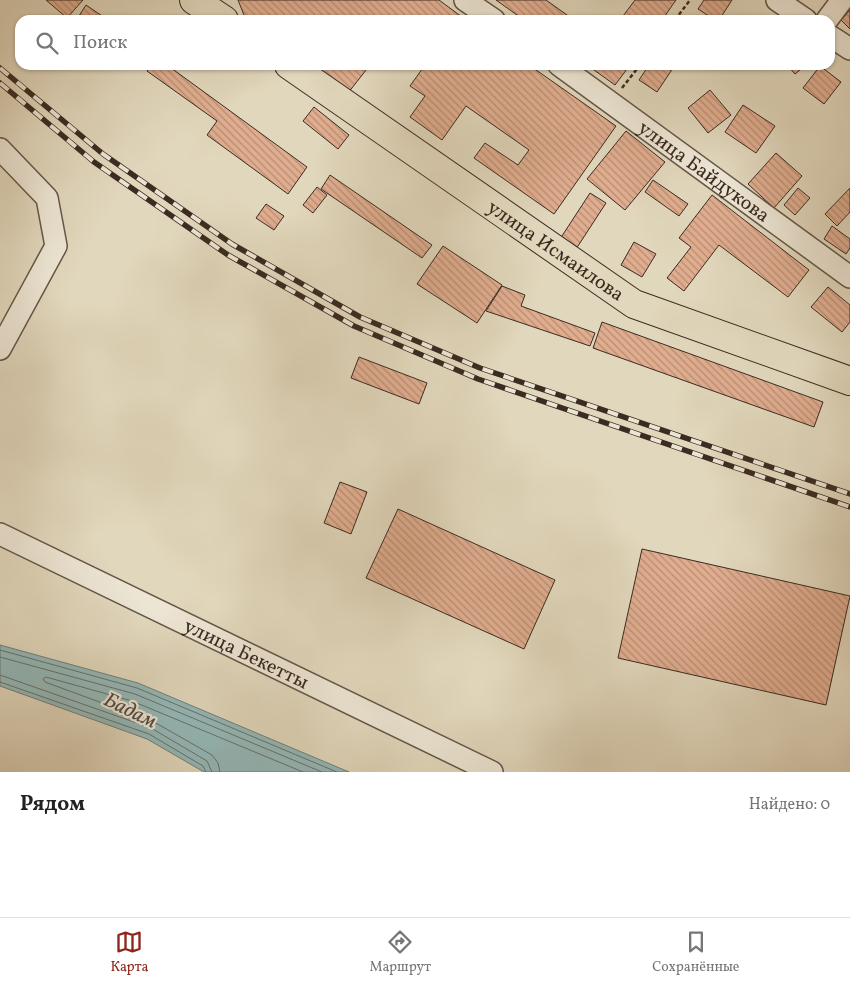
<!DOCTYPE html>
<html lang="ru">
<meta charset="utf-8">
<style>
body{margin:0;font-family:Vollkorn,serif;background:#f6f6f6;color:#222}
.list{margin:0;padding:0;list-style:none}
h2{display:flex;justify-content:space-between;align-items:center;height:65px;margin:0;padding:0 20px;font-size:21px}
h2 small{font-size:16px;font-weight:400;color:#767676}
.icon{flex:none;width:28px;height:28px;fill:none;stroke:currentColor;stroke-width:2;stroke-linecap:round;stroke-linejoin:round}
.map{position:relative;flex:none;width:850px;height:772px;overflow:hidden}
.search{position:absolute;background:#fff;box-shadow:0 1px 4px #0004;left:15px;right:15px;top:15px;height:55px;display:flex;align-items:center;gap:12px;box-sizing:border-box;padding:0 18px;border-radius:15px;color:#767676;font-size:19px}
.sheet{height:145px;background:#fff}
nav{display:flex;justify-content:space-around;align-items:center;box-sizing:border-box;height:70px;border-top:1px solid #e0e0e0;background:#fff;font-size:14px;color:#767676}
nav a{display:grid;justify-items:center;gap:2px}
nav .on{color:#8f2418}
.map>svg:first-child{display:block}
.water{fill:#95b8b7;stroke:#71807b}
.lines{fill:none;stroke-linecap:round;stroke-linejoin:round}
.shore{stroke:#68726c;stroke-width:1}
.building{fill:url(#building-back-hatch);stroke:#3b2b21}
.minor-casing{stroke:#645648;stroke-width:24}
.major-casing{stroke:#3b2b21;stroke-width:30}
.path{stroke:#3b2b21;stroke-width:2.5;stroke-dasharray:4 2.5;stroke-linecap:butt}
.minor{stroke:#ece5d3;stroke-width:21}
.major{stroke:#e1d7bc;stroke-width:28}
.rail-casing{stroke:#3b2b21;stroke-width:5.5}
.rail{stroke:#ece5d3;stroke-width:4;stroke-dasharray:11;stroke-linecap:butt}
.labels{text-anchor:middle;stroke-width:4.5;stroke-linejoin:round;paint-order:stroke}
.street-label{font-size:20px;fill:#3b2b21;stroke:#ece5d3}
.water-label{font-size:21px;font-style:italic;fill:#524e46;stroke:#ece5d3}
</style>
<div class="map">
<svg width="850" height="772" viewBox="0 0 850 772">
<defs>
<pattern id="building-back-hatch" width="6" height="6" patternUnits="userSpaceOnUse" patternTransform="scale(1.25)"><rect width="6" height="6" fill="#e0ad8f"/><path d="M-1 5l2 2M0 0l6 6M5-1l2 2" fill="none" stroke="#b78d74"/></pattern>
</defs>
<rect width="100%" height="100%" fill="#e1d7bc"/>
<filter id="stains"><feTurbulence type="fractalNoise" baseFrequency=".004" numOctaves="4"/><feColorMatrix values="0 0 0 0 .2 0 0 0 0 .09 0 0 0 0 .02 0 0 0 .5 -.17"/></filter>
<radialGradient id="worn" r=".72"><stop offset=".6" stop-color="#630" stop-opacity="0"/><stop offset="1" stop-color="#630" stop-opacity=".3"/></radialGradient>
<!-- water -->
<path class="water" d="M0,645L138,683L349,772H204L147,739L0,686Z"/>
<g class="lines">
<!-- shore -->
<path class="shore" d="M0,650L137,688L337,772
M0,657L135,694L322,772
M0,675L151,728L207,761L212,772
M0,682L149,734L203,766L206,772
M220,772L218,763L212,755L154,722L45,682L43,679L46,677L132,701L303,772"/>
</g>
<!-- building -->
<path class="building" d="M46,0H83L67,18Z
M238,0H439L466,20H246Z
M496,0H546L574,20H524Z
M635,0H676L662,20H620Z
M704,0H732L719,20H715L698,9Z
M86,5L108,20L77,19Z
M850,10V29L841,20Z
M151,65H167L307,167L288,194L207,135L217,121L147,71Z
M308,65H370L348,93Z
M425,65H529L616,126L554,214L474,158L485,143L518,165L529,150L466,106L442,140L410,117L425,96L410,86Z
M587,65H630L615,85Z
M649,65H675L657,92L639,80Z
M787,65H806L795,74Z
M820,66L841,82L824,104L803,88Z
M710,90L731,115L708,133L688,108Z
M743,105L775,126L756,153L725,132Z
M314,107L349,135L338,149L303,121Z
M626,131L665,162L625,210L587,179Z
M776,153L802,176L774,208L748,184Z
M330,175L432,245L422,258L321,189Z
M653,180L688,204L679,216L645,192Z
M317,187L327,195L313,213L303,205Z
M798,188L810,198L795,215L784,205Z
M850,188V212L837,226L825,214Z
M590,193L606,203L576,249L560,239Z
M712,195L809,270L788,297L719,245L684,291L667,278L691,247L679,238Z
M266,204L284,216L274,230L256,218Z
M832,226L850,239V248L846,254L824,239Z
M634,242L656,254L642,277L621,265Z
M443,246L502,285L477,323L417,284Z
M502,286L525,295L521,306L595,333L590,346L486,311Z
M828,287L850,305V322L842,332L811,307Z
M602,322L823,402L814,427L593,348Z
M359,357L427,383L419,404L351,378Z
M340,482L367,492L351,534L324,523Z
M398,509L555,580L524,649L366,578Z
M642,549L850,596L826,705L618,658Z"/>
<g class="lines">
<defs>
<g id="minor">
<path d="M465,0L494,20"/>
<path d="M777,0L806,20"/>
<path d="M827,20L842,0"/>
<path d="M830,36L850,49"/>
<path id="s1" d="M559,65L850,277"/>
<path d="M0,149L47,198L56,246L0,349"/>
<path id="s2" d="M0,534L492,772"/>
</g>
<g id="major">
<path d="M194,0L224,20"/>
<path id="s3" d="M289,65L634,304L850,381"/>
</g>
</defs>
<!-- minor casing -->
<use href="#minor" class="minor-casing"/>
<!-- major casing -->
<use href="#major" class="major-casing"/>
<!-- path -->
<path class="path" d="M675,20L690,0
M622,88L640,65"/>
<!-- minor -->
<use href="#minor" class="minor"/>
<!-- major -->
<use href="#major" class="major"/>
<defs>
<path id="rail" d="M0,68L103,154L232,244L360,317L480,368L850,494
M0,83L94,162L228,255L354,326L478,379L850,507"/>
</defs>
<!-- rail casing -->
<use href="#rail" class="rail-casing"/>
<!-- rail -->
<use href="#rail" class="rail"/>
</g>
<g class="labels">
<!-- street labels -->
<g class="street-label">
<text dy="7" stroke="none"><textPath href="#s1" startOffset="180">улица Байдукова</textPath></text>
<text dy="7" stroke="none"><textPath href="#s3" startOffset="325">улица Исмаилова</textPath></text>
<text dy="7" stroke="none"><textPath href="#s2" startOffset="274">улица Бекетты</textPath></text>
</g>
<!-- water labels -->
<g class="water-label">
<text transform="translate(131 710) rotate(26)" y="7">Бадам</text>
</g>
</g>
<rect width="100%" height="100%" filter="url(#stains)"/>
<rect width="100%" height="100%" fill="url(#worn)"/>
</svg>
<div class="search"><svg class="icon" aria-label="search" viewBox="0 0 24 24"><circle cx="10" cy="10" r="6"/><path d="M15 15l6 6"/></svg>Поиск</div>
</div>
<section class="sheet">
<h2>Рядом<small>Найдено: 0</small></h2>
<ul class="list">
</ul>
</section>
<nav>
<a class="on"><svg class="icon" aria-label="map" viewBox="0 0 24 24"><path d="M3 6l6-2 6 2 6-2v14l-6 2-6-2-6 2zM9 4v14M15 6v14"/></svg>Карта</a>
<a><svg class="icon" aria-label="directions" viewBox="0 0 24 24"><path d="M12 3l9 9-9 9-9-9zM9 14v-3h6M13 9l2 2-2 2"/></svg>Маршрут</a>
<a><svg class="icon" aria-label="saved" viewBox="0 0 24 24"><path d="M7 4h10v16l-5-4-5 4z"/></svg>Сохранённые</a>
</nav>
